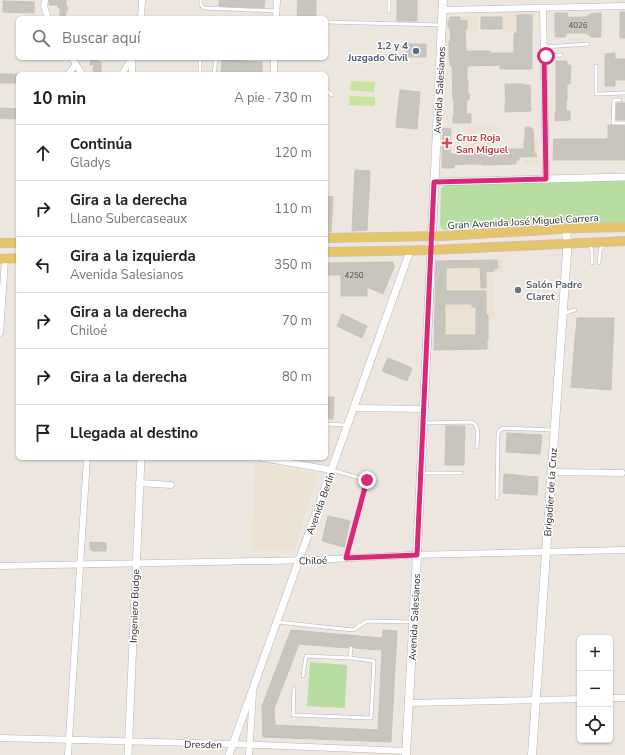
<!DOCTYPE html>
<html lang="es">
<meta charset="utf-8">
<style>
body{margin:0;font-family:"Nunito Sans",sans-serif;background:#f6f6f6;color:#202124}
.controls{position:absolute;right:12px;bottom:12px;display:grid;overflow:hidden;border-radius:6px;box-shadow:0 1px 3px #0004}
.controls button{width:36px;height:36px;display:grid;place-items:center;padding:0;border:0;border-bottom:1px solid #e0e0e0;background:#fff;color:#202124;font:20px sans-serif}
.stop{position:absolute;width:12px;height:12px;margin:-9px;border:3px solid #db2777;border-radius:50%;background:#fff}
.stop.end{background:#db2777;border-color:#fff;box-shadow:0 1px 4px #0008}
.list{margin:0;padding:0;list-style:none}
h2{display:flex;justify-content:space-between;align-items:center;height:52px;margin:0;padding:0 16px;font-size:17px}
h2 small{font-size:13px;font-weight:400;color:#757577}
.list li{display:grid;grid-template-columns:26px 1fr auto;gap:12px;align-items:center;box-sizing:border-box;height:56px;padding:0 16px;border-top:1px solid #e0e0e0}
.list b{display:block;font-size:15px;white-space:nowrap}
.list p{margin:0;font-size:13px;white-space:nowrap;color:#757577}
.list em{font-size:13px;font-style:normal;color:#757577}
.icon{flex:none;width:22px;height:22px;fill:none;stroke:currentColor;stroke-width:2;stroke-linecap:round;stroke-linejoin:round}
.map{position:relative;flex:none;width:625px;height:755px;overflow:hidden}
.search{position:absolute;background:#fff;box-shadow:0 1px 3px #0004;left:16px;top:16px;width:312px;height:44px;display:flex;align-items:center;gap:10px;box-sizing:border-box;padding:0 14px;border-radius:6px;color:#757577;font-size:15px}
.panel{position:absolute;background:#fff;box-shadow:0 1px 3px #0004;left:16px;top:72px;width:312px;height:388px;border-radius:6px}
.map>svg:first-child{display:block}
.education{fill:#ece2d1}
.green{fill:#b7dda1}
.pitch{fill:#c8e39e}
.building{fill:#c8c4be;stroke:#c7c2b9;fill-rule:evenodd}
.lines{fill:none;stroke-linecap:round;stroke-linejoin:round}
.service-casing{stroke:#b3b6be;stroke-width:4}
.minor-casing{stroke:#b3b6be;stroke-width:7}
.tertiary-casing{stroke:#b3b6be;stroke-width:8}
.secondary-casing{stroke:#b3b6be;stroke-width:9}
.primary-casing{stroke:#c4c4c4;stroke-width:10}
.service{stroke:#fff;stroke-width:3}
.minor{stroke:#fff;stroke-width:6}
.tertiary{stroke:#fff;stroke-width:7}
.secondary{stroke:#fff;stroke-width:8}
.primary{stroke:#e4c46d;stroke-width:9}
.route{stroke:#db2777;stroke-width:5}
.service-dot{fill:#5c6f8a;stroke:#fff;stroke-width:1.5}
.health-dot{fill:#e0444e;stroke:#fff;stroke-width:1.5}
.worship-dot{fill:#6b7280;stroke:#fff;stroke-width:1.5}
.labels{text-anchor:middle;stroke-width:3;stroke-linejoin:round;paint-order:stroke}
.number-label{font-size:8px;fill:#535250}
.service-label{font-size:10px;font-weight:bold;fill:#4e5e75;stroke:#fff;text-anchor:end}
.street-label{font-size:10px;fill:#2c2c2c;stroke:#fff}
.health-label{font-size:10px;font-weight:bold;fill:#be3a42;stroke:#fff;text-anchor:start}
.worship-label{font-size:10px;font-weight:bold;fill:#5b616d;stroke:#fff;text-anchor:start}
</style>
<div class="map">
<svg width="625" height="755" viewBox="0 0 625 755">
<rect width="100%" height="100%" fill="#ece6df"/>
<!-- education -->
<path class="education" d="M535,10V31H503V11Z
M478,16V32H449L448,17Z
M468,126H496V166H468Z
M524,139H538V164H524Z
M502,260V273L493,274L494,317H490V349L434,350L435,261Z
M255,462L318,474L294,551L252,550Z"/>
<!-- green -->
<path class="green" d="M625,180V223L443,230L440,226L441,188L446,185Z
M310,662L347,665L345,708L307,706Z"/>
<!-- pitch -->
<path class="pitch" d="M351,81L375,82L374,92L350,90Z
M350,96L375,97V106L349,105Z"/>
<!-- building -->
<path class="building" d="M49,0H66V5L68,8L64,18H60V8H58V5H49Z
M219,0H265L264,8L219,6Z
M298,0H316V18H297Z
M397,0H417V21H397Z
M3,1L34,2V13L3,12Z
M620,12H625V38H620Z
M555,13H567L568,17H588V15H590V14L601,13V37H591V35H588V33H566V35H565V37H555Z
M517,15H532V69H500V65L467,66V80H468V94H470L469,100H467L466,114H471V123H453V116H454V101L453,100L452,66H450V59H449V41H451L450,27H448V21H450V17H460V21L467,20V29H465L466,51H490V53H514V33H517Z
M481,17H502V29H481Z
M406,44H426V57H406Z
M615,53V59H625V80H615V86H605V54Z
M91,58H98V62H101V72L93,71L94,65H90Z
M222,60L262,62V74H221Z
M556,61H567V65H571L570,84H567V100H566V111H570V120L555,121V113H556Z
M0,74H18V83H0Z
M505,84H524V85H530L531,111L505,112V105H506Z
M400,90L420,92L417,129L396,127Z
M617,103H625V120H616Z
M0,108L18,109V119L0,118Z
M608,125L625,126V160H553L554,139H608Z
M525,127H531V129H533L534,152L537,156L519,157V160H516V164L482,165V164H465L454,165V168H442L443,128L451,129L450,154H468V152H470L498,150V149H524V139H525Z
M355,170L370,171L367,230L352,231Z
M326,196L333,197L331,232H326Z
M497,260L498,268L493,269L494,271L486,272V288H481L480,267L446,268V291H486V315H488V339H487V349L434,350L436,261ZM445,304H472V307H476V335H445Z
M393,262L394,267L383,294L367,287V296H341V275H326V263Z
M342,314L367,326L362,338L337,326Z
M577,318H614L611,390L571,387Z
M388,358L412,368L407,381L382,371Z
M326,397H334L333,419L326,418Z
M446,426H465L464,465H445Z
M507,433L542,435L540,454L506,452Z
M504,474L538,477L537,495L503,493Z
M328,516L350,521L344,547L322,541Z
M90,542L106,543V551H92L90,549Z
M291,630L382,638L383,630L397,631L391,742L263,737L262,706ZM299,644L348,648L349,646L351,645L353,646L354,648L382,650L378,730L275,725L274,709Z"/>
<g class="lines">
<defs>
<path id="service" d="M201,0V5L204,8L276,11
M389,0V11
M326,22L442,25
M544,47L588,44
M544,56L561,55
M596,66V94L625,93
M200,74V58
M214,74L216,58
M326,90L332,95
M620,100H614L613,123H625
M589,245L592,250V263
M599,263L600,250L604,244
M565,313L575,310
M423,423L471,422C481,425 477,439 477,447
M326,424L346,425
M332,470L367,480L346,558
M421,473H461
M497,498L498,433L500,430L503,428L554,430
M277,622L353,630C359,627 362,623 368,621L412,622
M303,676L306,656L350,658
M294,688L293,715L371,718L374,661L350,658L351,648"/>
<path id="minor" d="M45,0L44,6L48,18
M543,8L546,179
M443,10L625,6
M141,18L142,0
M276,18L277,0
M72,58L82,74
M132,60V74
M68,74L76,64
M122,74L132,58
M274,74V58
M0,333L5,259
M355,408L424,409
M262,458L332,470
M552,472L622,473
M139,483L171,485
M0,566L313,560L410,555L625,550
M610,698H625
M409,703L580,699
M0,738L233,744L407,751
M68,755L87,458
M249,755L253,693"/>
<path id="tertiary" d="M434,182L625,177
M128,755L141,458
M229,755L410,251"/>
<path id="secondary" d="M406,755L417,555L443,0
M532,755L567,252V243L566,229"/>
<path id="primary" d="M326,238L443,236L579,228L625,227
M0,243H18
M326,252L432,250L625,241
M0,259L18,258"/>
</defs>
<!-- service casing -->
<use href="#service" class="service-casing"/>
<!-- minor casing -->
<use href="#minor" class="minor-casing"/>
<!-- tertiary casing -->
<use href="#tertiary" class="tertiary-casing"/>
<!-- secondary casing -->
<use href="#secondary" class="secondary-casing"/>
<!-- primary casing -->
<use href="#primary" class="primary-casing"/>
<!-- service -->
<use href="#service" class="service"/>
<!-- minor -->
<use href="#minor" class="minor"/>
<!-- tertiary -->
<use href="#tertiary" class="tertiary"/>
<!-- secondary -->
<use href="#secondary" class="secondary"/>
<!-- primary -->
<use href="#primary" class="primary"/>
</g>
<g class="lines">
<!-- route -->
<path class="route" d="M367,480L346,558L417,555L434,182L546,179L544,56H546"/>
</g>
<!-- markers -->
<circle class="service-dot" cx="416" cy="51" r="4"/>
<path class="health-dot" d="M445 137h4v4h4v4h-4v4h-4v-4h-4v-4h4z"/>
<circle class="worship-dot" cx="518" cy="290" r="4"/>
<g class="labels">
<!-- number labels -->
<g class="number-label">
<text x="578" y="28">4026</text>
<text x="354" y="278">4250</text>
</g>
<!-- service labels -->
<g class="service-label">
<text x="408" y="49">1,2 y 4<tspan x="408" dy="12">Juzgado Civil</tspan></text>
</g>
<!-- street labels -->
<g class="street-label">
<text transform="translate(439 90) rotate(-87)" y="4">Avenida Salesianos</text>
<text transform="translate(523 221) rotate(-3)" y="4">Gran Avenida José Miguel Carrera</text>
<text transform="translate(550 492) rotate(-86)" y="4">Brigadier de la Cruz</text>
<text transform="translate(320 503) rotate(-70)" y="4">Avenida Berlín</text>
<text transform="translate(313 560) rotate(-2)" y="4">Chiloé</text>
<text transform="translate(134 606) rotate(-88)" y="4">Ingeniero Budge</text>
<text transform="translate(414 617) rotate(-87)" y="4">Avenida Salesianos</text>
<text transform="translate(203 744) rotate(1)" y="4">Dresden</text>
</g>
<!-- health labels -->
<g class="health-label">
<text x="456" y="141">Cruz Roja<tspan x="456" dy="12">San Miguel</tspan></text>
</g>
<!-- worship labels -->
<g class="worship-label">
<text x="526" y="288">Salón Padre<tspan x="526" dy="12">Claret</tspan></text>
</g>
</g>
</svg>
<div class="controls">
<button>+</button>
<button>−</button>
<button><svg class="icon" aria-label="locate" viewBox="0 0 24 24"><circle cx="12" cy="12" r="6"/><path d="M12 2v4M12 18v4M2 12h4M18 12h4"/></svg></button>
</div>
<div class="stop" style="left:546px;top:56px"></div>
<div class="stop end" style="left:367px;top:480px"></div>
<div class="search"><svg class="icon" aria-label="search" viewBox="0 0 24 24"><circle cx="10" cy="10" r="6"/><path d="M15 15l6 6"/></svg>Buscar aquí</div>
<section class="panel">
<h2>10 min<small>A pie · 730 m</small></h2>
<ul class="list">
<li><svg class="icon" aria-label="ahead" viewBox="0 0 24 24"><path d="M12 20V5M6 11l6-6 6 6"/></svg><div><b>Continúa</b><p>Gladys</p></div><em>120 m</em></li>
<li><svg class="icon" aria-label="right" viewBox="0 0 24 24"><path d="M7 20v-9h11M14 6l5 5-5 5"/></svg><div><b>Gira a la derecha</b><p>Llano Subercaseaux</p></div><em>110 m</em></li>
<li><svg class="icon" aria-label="left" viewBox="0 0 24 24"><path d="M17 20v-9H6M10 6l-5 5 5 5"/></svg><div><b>Gira a la izquierda</b><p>Avenida Salesianos</p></div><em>350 m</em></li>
<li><svg class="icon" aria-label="right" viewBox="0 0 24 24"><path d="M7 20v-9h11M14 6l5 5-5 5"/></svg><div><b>Gira a la derecha</b><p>Chiloé</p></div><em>70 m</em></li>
<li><svg class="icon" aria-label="right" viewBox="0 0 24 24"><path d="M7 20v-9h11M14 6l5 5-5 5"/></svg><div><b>Gira a la derecha</b></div><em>80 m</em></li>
<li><svg class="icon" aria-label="arrive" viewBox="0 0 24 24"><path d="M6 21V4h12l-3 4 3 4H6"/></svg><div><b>Llegada al destino</b></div></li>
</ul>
</section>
</div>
